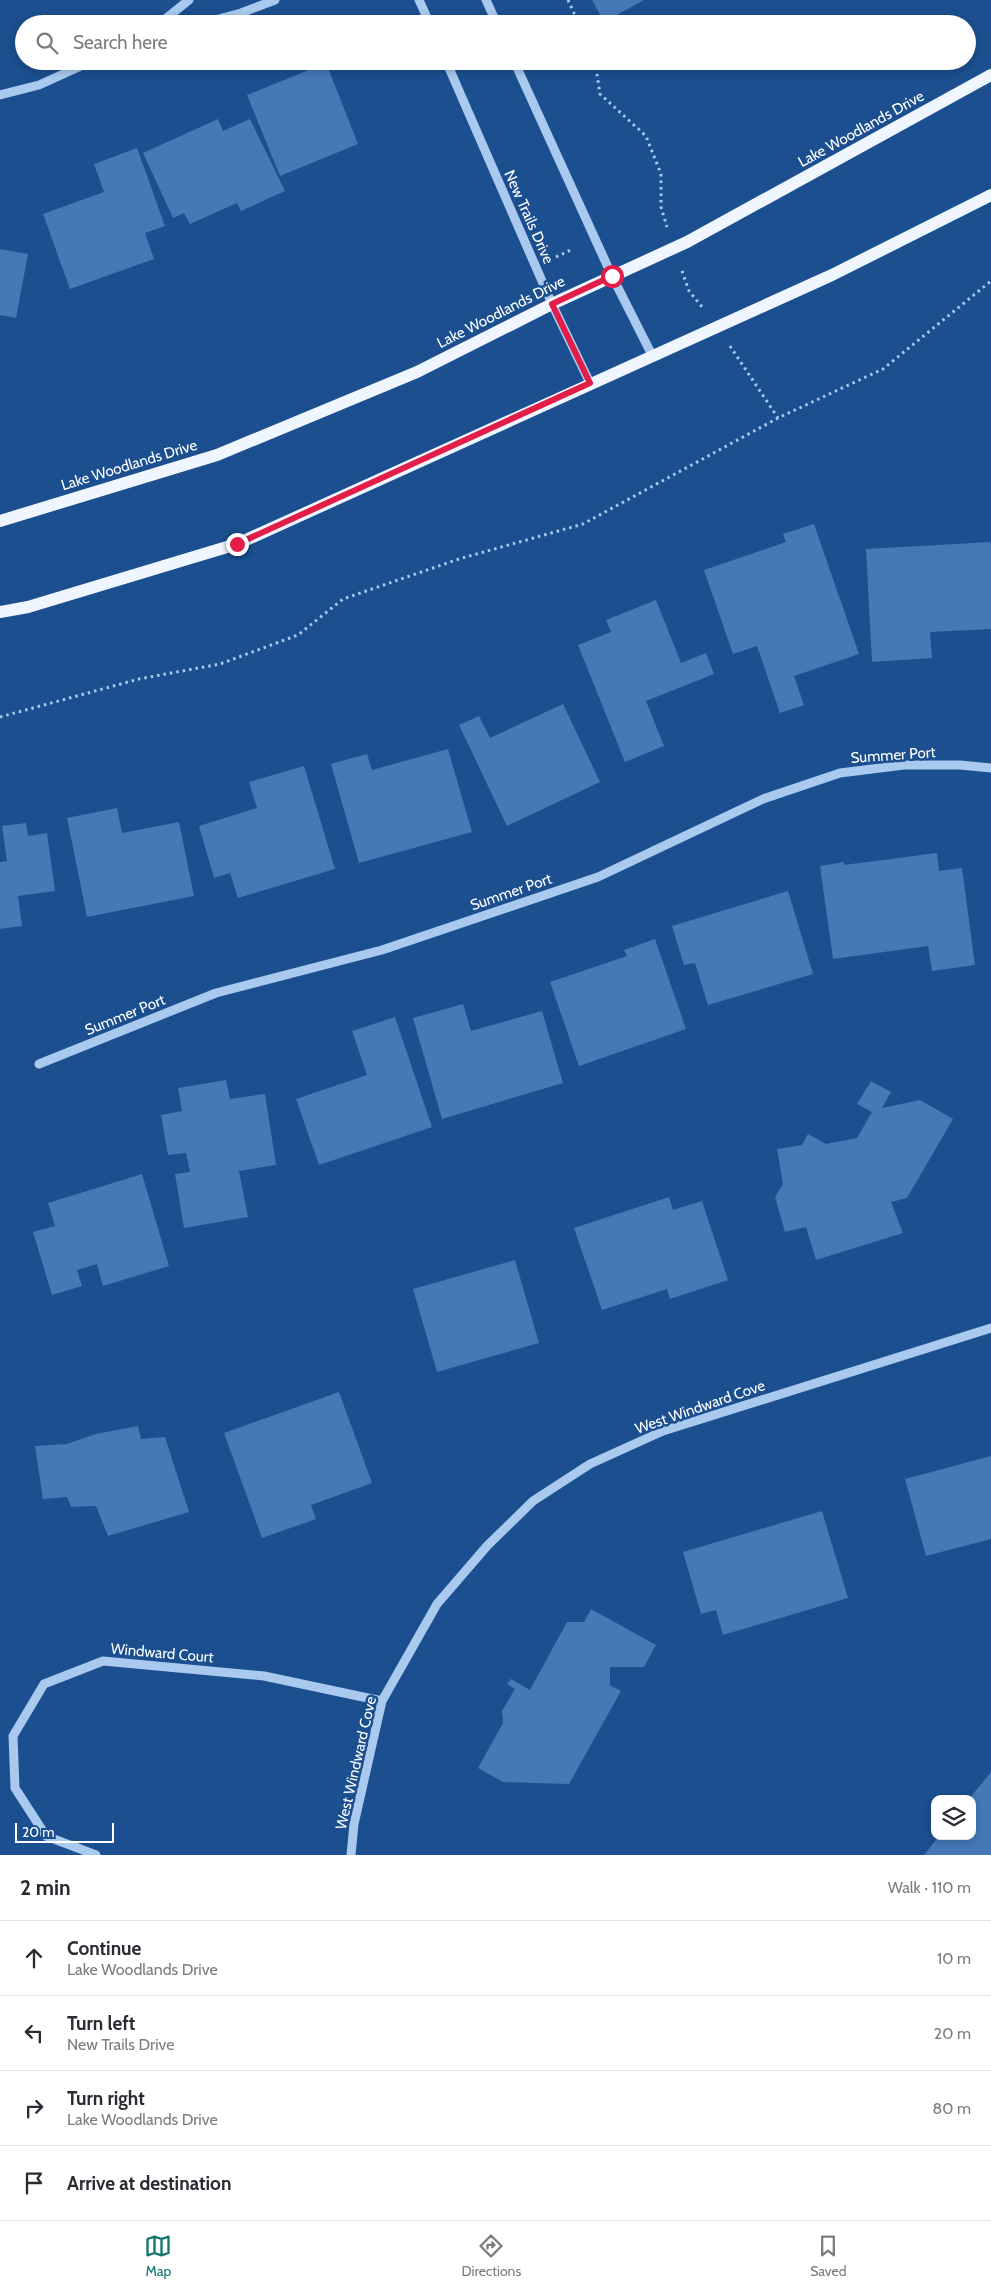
<!DOCTYPE html>
<meta charset="utf-8">
<style>
body{margin:0;font-family:Cabin,sans-serif;background:#f7f7f7;color:#2b2b33}
.controls{position:absolute;right:15px;bottom:15px;display:grid;overflow:hidden;border-radius:10px;box-shadow:0 2px 8px #0003}
.controls button{width:45px;height:45px;display:grid;place-items:center;padding:0;border:0;border-bottom:1px solid #e1e1e2;background:#fff;color:#2b2b33;font:25px sans-serif}
.scale{position:absolute;left:15px;bottom:12px;width:99px;box-sizing:border-box;padding-left:5px;border:2px solid #fff;border-top:0;font-size:14px;line-height:18px;white-space:nowrap;color:#fff;-webkit-text-stroke:4px #1b4f8f;paint-order:stroke}
.stop{position:absolute;width:15px;height:15px;margin:-11px;border:4px solid #e11d48;border-radius:50%;background:#fff}
.stop.end{background:#e11d48;border-color:#fff;box-shadow:0 1px 5px #0008}
.list{margin:0;padding:0;list-style:none}
h2{display:flex;justify-content:space-between;align-items:center;height:65px;margin:0;padding:0 20px;font-size:21px}
h2 small{font-size:16px;font-weight:400;color:#7c7c81}
.list li{display:grid;grid-template-columns:32px 1fr auto;gap:15px;align-items:center;box-sizing:border-box;height:75px;padding:0 20px;border-top:1px solid #e1e1e2}
.list b{display:block;font-size:19px;white-space:nowrap}
.list p{margin:0;font-size:16px;white-space:nowrap;color:#7c7c81}
.list em{font-size:16px;font-style:normal;color:#7c7c81}
.icon{flex:none;width:28px;height:28px;fill:none;stroke:currentColor;stroke-width:2;stroke-linecap:round;stroke-linejoin:round}
.map{position:relative;flex:none;width:991px;height:1855px;overflow:hidden}
.search{position:absolute;background:#fff;box-shadow:0 2px 8px #0003;left:15px;right:15px;top:15px;height:55px;display:flex;align-items:center;gap:12px;box-sizing:border-box;padding:0 18px;border-radius:28px;color:#7c7c81;font-size:19px}
.sheet{height:365px;background:#fff}
nav{display:flex;justify-content:space-around;align-items:center;box-sizing:border-box;height:70px;border-top:1px solid #e1e1e2;background:#fff;font-size:14px;color:#7c7c81}
nav a{display:grid;justify-items:center;gap:2px}
nav .on{color:#0f766e}
.map>svg:first-child{display:block}
.building{fill:#4478b7}
.lines{fill:none;stroke-linecap:round;stroke-linejoin:round}
.path{stroke:#a9c9ee;stroke-width:3;stroke-dasharray:2.5 4;stroke-linecap:butt}
.minor{stroke:#a9c9ee;stroke-width:9}
.major{stroke:#f0f6ff;stroke-width:12}
.route{stroke:#e11d48;stroke-width:6}
.labels{text-anchor:middle;stroke-width:5;stroke-linejoin:round;paint-order:stroke}
.street-label{font-size:15px;fill:#fff;stroke:#1b4f8f}
</style>
<div class="map">
<svg width="991" height="1855" viewBox="0 0 991 1855">
<rect width="100%" height="100%" fill="#1b4f8f"/>
<!-- building -->
<path class="building" d="M592,0H644L604,22Z
M326,63L358,144L280,176L247,95Z
M218,119L223,131L250,119L285,191L241,211L237,203L190,224L184,213L173,218L143,153Z
M137,148L165,226L145,233L154,259L70,289L43,214L104,192L94,164Z
M0,249L28,254L16,318L0,315Z
M814,524L859,654L794,676L804,705L780,713L757,646L733,654L704,570L786,542L783,534Z
M991,542V629L930,632L932,658L872,662L866,549Z
M656,600L681,663L706,653L714,674L646,701L664,746L625,762L578,645L611,632L606,620Z
M563,704L600,782L507,826L459,725L479,716L490,738Z
M448,749L472,832L359,863L331,764L367,754L372,770Z
M304,766L335,869L238,898L230,873L214,878L199,826L257,808L249,782Z
M117,808L122,833L179,822L194,896L87,917L67,818Z
M26,823L28,836L47,833L55,891L18,896L22,926L0,929V862L7,861L2,826Z
M937,853L939,871L962,868L975,965L932,971L928,946L833,959L820,866L844,862V865Z
M788,891L813,974L708,1005L695,963L684,965L672,926Z
M655,939L686,1029L579,1066L550,982L627,956L624,950Z
M463,1004L471,1031L542,1011L563,1083L442,1119L413,1018Z
M395,1017L432,1127L319,1165L296,1099L367,1075L352,1031Z
M226,1080L230,1099L265,1094L276,1165L239,1171L248,1217L184,1228L175,1174L190,1172L186,1153L168,1155L161,1115L182,1111L178,1088Z
M871,1081L891,1092L882,1108L920,1100L953,1119L907,1198L891,1202L903,1233L816,1260L806,1227L785,1232L775,1197L783,1184L777,1149L802,1145L808,1134L826,1144L857,1138L872,1112L857,1104Z
M142,1174L169,1266L103,1286L97,1264L77,1270L82,1286L52,1295L33,1232L55,1226L48,1203Z
M669,1197L673,1210L702,1201L728,1280L670,1299L667,1289L602,1310L574,1228Z
M515,1260L539,1343L437,1372L413,1289Z
M339,1392L372,1483L311,1505L316,1519L262,1538L224,1433Z
M138,1426L141,1439L165,1437L189,1512L108,1536L96,1506L71,1507L67,1497L43,1499L35,1446L67,1444L96,1434Z
M991,1456V1539L926,1556L905,1479Z
M822,1511L848,1598L723,1635L716,1610L701,1614L683,1552Z
M591,1609L656,1645L644,1667H610V1685L621,1691L569,1784L503,1782L478,1768L503,1723L502,1711L515,1689L507,1684L511,1679L530,1690L567,1622H584Z
M991,1772V1855H924L939,1836H972V1799H969Z"/>
<g class="lines">
<!-- path -->
<path class="path" d="M568,0L579,24
M595,61L600,94L646,136L661,174V207L667,227
M556,257L573,249
M682,271L689,291L703,308
M730,346L778,418
M0,717L139,679L220,664L298,635L343,599L459,559L583,524L778,418L883,369L991,281"/>
<!-- minor -->
<path class="minor" d="M419,0L430,24
M486,0L497,24
M159,24L189,0
M200,24L241,13L275,0
M446,61L552,304L590,383
M514,61L612,276L652,355
M0,95L39,85L92,61
M39,1064L216,993L382,950L598,877L763,799L840,773L904,765H960L991,768
M96,1855L46,1836L15,1788L13,1736L44,1684L103,1661L264,1676L382,1701
M351,1855L354,1824L382,1701L437,1604L487,1546L533,1501L590,1464L663,1431L991,1328"/>
<!-- major -->
<path class="major" d="M0,521L217,455L417,372L552,304L687,242L991,75
M0,612L28,607L237,544L832,275L991,195"/>
</g>
<g class="lines">
<!-- route -->
<path class="route" d="M237,544L590,383L552,304L612,276"/>
</g>
<g class="labels">
<!-- street labels -->
<g class="street-label">
<text transform="translate(861 129) rotate(-29)" y="5">Lake Woodlands Drive</text>
<text transform="translate(529 217) rotate(66)" y="5">New Trails Drive</text>
<text transform="translate(501 312) rotate(-27)" y="5">Lake Woodlands Drive</text>
<text transform="translate(129 465) rotate(-17)" y="5">Lake Woodlands Drive</text>
<text transform="translate(893 755) rotate(-4)" y="5">Summer Port</text>
<text transform="translate(511 892) rotate(-19)" y="5">Summer Port</text>
<text transform="translate(125 1015) rotate(-22)" y="5">Summer Port</text>
<text transform="translate(700 1407) rotate(-19)" y="5">West Windward Cove</text>
<text transform="translate(162 1653) rotate(5)" y="5">Windward Court</text>
<text transform="translate(356 1763) rotate(-77)" y="5">West Windward Cove</text>
</g>
</g>
</svg>
<div class="controls">
<button><svg class="icon" aria-label="layers" viewBox="0 0 24 24"><path d="M12 4l9 5-9 5-9-5zM3 14l9 5 9-5"/></svg></button>
</div>
<div class="scale">20 m</div>
<div class="stop" style="left:612px;top:276px"></div>
<div class="stop end" style="left:237px;top:544px"></div>
<div class="search"><svg class="icon" aria-label="search" viewBox="0 0 24 24"><circle cx="10" cy="10" r="6"/><path d="M15 15l6 6"/></svg>Search here</div>
</div>
<section class="sheet">
<h2>2 min<small>Walk · 110 m</small></h2>
<ul class="list">
<li><svg class="icon" aria-label="ahead" viewBox="0 0 24 24"><path d="M12 20V5M6 11l6-6 6 6"/></svg><div><b>Continue</b><p>Lake Woodlands Drive</p></div><em>10 m</em></li>
<li><svg class="icon" aria-label="left" viewBox="0 0 24 24"><path d="M17 20v-9H6M10 6l-5 5 5 5"/></svg><div><b>Turn left</b><p>New Trails Drive</p></div><em>20 m</em></li>
<li><svg class="icon" aria-label="right" viewBox="0 0 24 24"><path d="M7 20v-9h11M14 6l5 5-5 5"/></svg><div><b>Turn right</b><p>Lake Woodlands Drive</p></div><em>80 m</em></li>
<li><svg class="icon" aria-label="arrive" viewBox="0 0 24 24"><path d="M6 21V4h12l-3 4 3 4H6"/></svg><div><b>Arrive at destination</b></div></li>
</ul>
</section>
<nav>
<a class="on"><svg class="icon" aria-label="map" viewBox="0 0 24 24"><path d="M3 6l6-2 6 2 6-2v14l-6 2-6-2-6 2zM9 4v14M15 6v14"/></svg>Map</a>
<a><svg class="icon" aria-label="directions" viewBox="0 0 24 24"><path d="M12 3l9 9-9 9-9-9zM9 14v-3h6M13 9l2 2-2 2"/></svg>Directions</a>
<a><svg class="icon" aria-label="saved" viewBox="0 0 24 24"><path d="M7 4h10v16l-5-4-5 4z"/></svg>Saved</a>
</nav>
